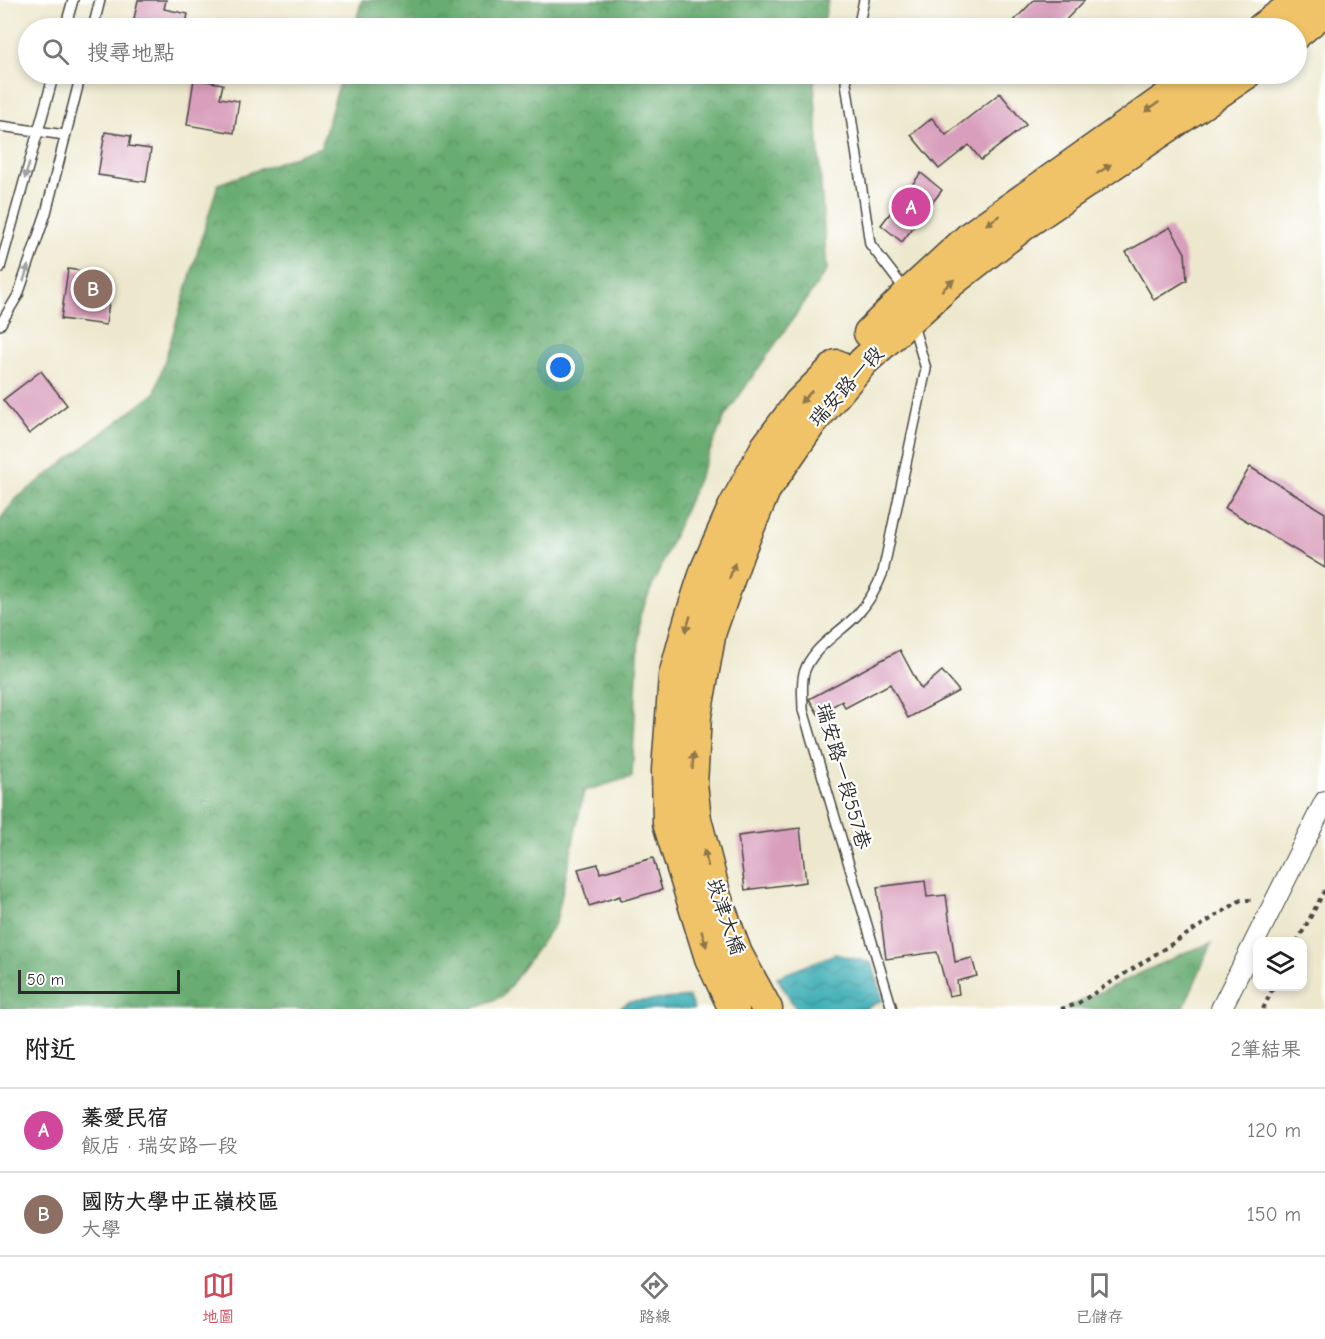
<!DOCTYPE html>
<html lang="zh-TW">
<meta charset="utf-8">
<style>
body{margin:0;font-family:"Comic Neue","LXGW WenKai TC",sans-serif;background:#f2f2f2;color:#222}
.controls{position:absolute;right:18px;bottom:18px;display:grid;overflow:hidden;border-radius:12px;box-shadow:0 3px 9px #0003}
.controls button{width:54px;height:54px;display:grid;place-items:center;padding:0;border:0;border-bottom:2px solid #e0e0e0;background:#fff;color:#222;font:30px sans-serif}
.scale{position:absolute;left:18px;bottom:15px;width:162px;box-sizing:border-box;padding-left:6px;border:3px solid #2b2b2b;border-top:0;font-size:16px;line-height:21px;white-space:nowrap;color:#2b2b2b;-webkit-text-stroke:4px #fff;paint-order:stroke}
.you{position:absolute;left:561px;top:368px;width:21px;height:21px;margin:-15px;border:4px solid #fff;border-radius:50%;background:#1a73e8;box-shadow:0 0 0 9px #1a73e833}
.badge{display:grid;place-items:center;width:39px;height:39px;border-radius:50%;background:#d1495b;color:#fff;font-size:20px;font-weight:700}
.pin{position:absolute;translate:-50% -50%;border:3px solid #fff;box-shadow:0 2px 6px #0006}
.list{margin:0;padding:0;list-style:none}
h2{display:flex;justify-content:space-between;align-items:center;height:78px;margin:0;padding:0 24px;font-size:26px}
h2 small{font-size:20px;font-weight:400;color:#767676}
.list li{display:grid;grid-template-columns:39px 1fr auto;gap:18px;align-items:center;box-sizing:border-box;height:84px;padding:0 24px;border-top:2px solid #e0e0e0}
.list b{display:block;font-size:22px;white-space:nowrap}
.list p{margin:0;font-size:20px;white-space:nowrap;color:#767676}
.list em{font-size:20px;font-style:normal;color:#767676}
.icon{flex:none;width:33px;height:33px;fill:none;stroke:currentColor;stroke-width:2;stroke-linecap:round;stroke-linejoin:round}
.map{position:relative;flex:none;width:1325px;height:1009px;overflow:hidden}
.search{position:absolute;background:#fff;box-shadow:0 3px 9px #0003;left:18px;right:18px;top:18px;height:66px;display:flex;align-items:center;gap:15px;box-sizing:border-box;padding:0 21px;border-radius:33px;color:#767676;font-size:22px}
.sheet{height:246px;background:#fff}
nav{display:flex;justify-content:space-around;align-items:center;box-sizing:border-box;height:84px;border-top:2px solid #e0e0e0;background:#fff;font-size:16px;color:#767676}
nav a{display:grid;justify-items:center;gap:3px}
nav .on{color:#d1495b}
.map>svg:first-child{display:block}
.forest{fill:url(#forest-crowns);stroke:#4a6c4e;stroke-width:1.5}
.water{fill:url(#water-waves);stroke:#326b6f;stroke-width:1.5}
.building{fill:#d89ebb}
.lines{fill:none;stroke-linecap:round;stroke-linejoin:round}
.service-casing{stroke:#484743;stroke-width:12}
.minor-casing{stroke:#484743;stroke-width:22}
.primary-casing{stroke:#484743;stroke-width:33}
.path{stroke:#484743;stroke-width:4;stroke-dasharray:4.5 4.5;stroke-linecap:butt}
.service{stroke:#fff;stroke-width:9}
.minor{stroke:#fff;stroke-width:20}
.primary{stroke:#f1c369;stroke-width:30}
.oneway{fill:#8e774a}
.oneway2{fill:#a0a0a0}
.labels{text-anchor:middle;stroke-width:4.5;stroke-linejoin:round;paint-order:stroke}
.street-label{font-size:20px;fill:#2b2b2b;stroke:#fff}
</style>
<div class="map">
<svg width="1325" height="1009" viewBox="0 0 1325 1009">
<defs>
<pattern id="forest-crowns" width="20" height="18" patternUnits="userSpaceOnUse" patternTransform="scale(1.5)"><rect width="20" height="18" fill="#68ac71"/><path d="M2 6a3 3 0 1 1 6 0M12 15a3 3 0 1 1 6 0" fill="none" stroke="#568c5d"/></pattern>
<pattern id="water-waves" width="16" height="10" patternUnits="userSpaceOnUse" patternTransform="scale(1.5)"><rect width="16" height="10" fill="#39abb3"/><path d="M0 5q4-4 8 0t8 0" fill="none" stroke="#308b92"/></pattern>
</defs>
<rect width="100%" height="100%" fill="#fff"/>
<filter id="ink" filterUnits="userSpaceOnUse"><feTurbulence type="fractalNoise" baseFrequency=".0167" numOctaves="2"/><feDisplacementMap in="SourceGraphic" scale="12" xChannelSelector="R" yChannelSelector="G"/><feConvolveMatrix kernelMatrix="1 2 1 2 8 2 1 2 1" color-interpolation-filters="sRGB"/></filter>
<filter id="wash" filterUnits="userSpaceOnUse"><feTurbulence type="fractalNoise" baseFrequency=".008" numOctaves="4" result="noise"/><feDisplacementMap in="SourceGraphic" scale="24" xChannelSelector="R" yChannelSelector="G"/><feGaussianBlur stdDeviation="1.35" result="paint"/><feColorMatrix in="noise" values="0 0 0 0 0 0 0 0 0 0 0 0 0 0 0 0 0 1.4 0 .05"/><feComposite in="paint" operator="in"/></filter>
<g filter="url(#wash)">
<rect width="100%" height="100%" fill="#ede8cd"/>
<!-- forest -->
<path class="forest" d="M362,0H828L823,28H354Z
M342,74H816L814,83L827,270L725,416L640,615L632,777L584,791L556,922L503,996L472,1009H0V519L17,498L155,393L218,184L321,147Z
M1212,943L1183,1009H1064L1186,952Z"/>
<!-- water -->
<path class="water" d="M835,954L872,963L883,1000L865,1009H796L777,977Z
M689,997L694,1009H618L629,1002Z"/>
<g id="blocks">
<!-- building -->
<path class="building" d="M138,0H166L164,9L188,14L185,28H132Z
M1034,0H1085L1058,28H1007Z
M194,79L223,84L220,98L239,101L234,133L187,125Z
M1000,93L1026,125L981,160L969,145L939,169L911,135L932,118L946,135Z
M105,132L131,136L129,146L151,149L146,182L98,175Z
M921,173L942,190L902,242L881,225Z
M1170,227L1185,253L1187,280L1154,300L1126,252Z
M68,269L95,273L93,285L111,287L106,325L61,319Z
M41,371L67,405L29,434L3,400Z
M1250,467L1325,513V568L1225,508Z
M900,650L921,689L942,671L959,691L908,718L890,684L845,708L842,701L818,714L809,699Z
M800,828L806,882L745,890L738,836Z
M653,858L662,890L621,901L620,896L589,906L578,869L598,864L600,873Z
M925,881L927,897L946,895L955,962L972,958L977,976L957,981L959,994L949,996L937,952L886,959L877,887Z"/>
</g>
</g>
<g filter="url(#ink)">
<use href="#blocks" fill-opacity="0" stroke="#484743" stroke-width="1.5"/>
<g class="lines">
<defs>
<path id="service" d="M65,28L73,0
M93,28L100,0
M858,28L864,0
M848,74L846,83L870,244L906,291
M0,126L65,135
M0,268L54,74
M0,325L18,295L46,213L81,74
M892,1009L803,710C803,699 801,684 804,673C812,647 839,634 857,615C868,603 877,588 883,572L926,369L913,325"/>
<path id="minor" d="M1221,1009L1325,801"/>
<path id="primary" d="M1262,28L1300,0
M1296,34L1325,10
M869,333L908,294L971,236L1200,74
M734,1009L710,958L668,823L667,770L674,676L689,621L706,569L733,508L766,447L799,403L837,365
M767,1009L737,954L716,897L696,819L692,784L696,716L711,631L739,552L765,490L812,422L863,362L950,283L1029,221L1246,74"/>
</defs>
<!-- service casing -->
<use href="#service" class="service-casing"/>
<!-- minor casing -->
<use href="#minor" class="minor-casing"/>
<!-- primary casing -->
<use href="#primary" class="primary-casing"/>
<!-- path -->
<path class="path" d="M1297,942L1325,890
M1061,1009L1077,1004L1241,900H1254
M1263,1009L1274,986"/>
<!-- service -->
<use href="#service" class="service"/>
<!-- minor -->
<use href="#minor" class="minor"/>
<!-- primary -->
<use href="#primary" class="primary"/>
</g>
<!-- one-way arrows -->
<defs><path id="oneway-solid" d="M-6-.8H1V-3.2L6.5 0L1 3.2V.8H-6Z" transform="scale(1.5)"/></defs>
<g class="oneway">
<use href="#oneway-solid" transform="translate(1152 107) rotate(145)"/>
<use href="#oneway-solid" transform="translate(1104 169) rotate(-34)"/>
<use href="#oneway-solid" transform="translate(993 220) rotate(145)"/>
<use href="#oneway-solid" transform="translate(948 285) rotate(-42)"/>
<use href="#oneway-solid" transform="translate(806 397) rotate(134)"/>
<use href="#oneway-solid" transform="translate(732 571) rotate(-71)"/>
<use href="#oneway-solid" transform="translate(688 624) rotate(106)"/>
<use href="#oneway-solid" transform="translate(693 761) rotate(-86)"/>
<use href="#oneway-solid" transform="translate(706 858) rotate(-104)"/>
<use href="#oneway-solid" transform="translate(704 939) rotate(73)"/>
</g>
<g class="oneway2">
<use href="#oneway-solid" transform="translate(27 171) rotate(106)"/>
<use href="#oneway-solid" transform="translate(26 273) rotate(-72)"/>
</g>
</g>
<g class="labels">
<!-- street labels -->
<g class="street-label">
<text transform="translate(846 386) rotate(-48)" y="7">瑞安路一段</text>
<text transform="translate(844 776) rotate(74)" y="7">瑞安路一段557巷</text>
<text transform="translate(726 916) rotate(71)" y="7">崁津大橋</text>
</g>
</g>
</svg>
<div class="controls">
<button><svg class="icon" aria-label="layers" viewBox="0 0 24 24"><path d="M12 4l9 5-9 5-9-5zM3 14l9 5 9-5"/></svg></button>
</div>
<div class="scale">50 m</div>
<div class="you"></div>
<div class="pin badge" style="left:911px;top:207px;background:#d1479c">A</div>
<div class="pin badge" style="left:93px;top:289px;background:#8d6e63">B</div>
<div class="search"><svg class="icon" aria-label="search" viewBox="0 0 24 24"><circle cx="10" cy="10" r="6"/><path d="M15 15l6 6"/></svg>搜尋地點</div>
</div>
<section class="sheet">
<h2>附近<small>2筆結果</small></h2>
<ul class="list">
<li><span class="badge" style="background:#d1479c">A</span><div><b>蓁愛民宿</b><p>飯店 · 瑞安路一段</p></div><em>120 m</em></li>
<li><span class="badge" style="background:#8d6e63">B</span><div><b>國防大學中正嶺校區</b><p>大學</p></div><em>150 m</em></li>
</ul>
</section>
<nav>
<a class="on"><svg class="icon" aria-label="map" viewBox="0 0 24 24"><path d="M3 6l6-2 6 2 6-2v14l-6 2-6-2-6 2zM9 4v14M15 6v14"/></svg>地圖</a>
<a><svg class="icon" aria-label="directions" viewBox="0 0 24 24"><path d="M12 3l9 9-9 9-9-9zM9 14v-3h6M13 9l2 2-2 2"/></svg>路線</a>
<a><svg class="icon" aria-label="saved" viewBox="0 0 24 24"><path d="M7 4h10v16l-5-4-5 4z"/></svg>已儲存</a>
</nav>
